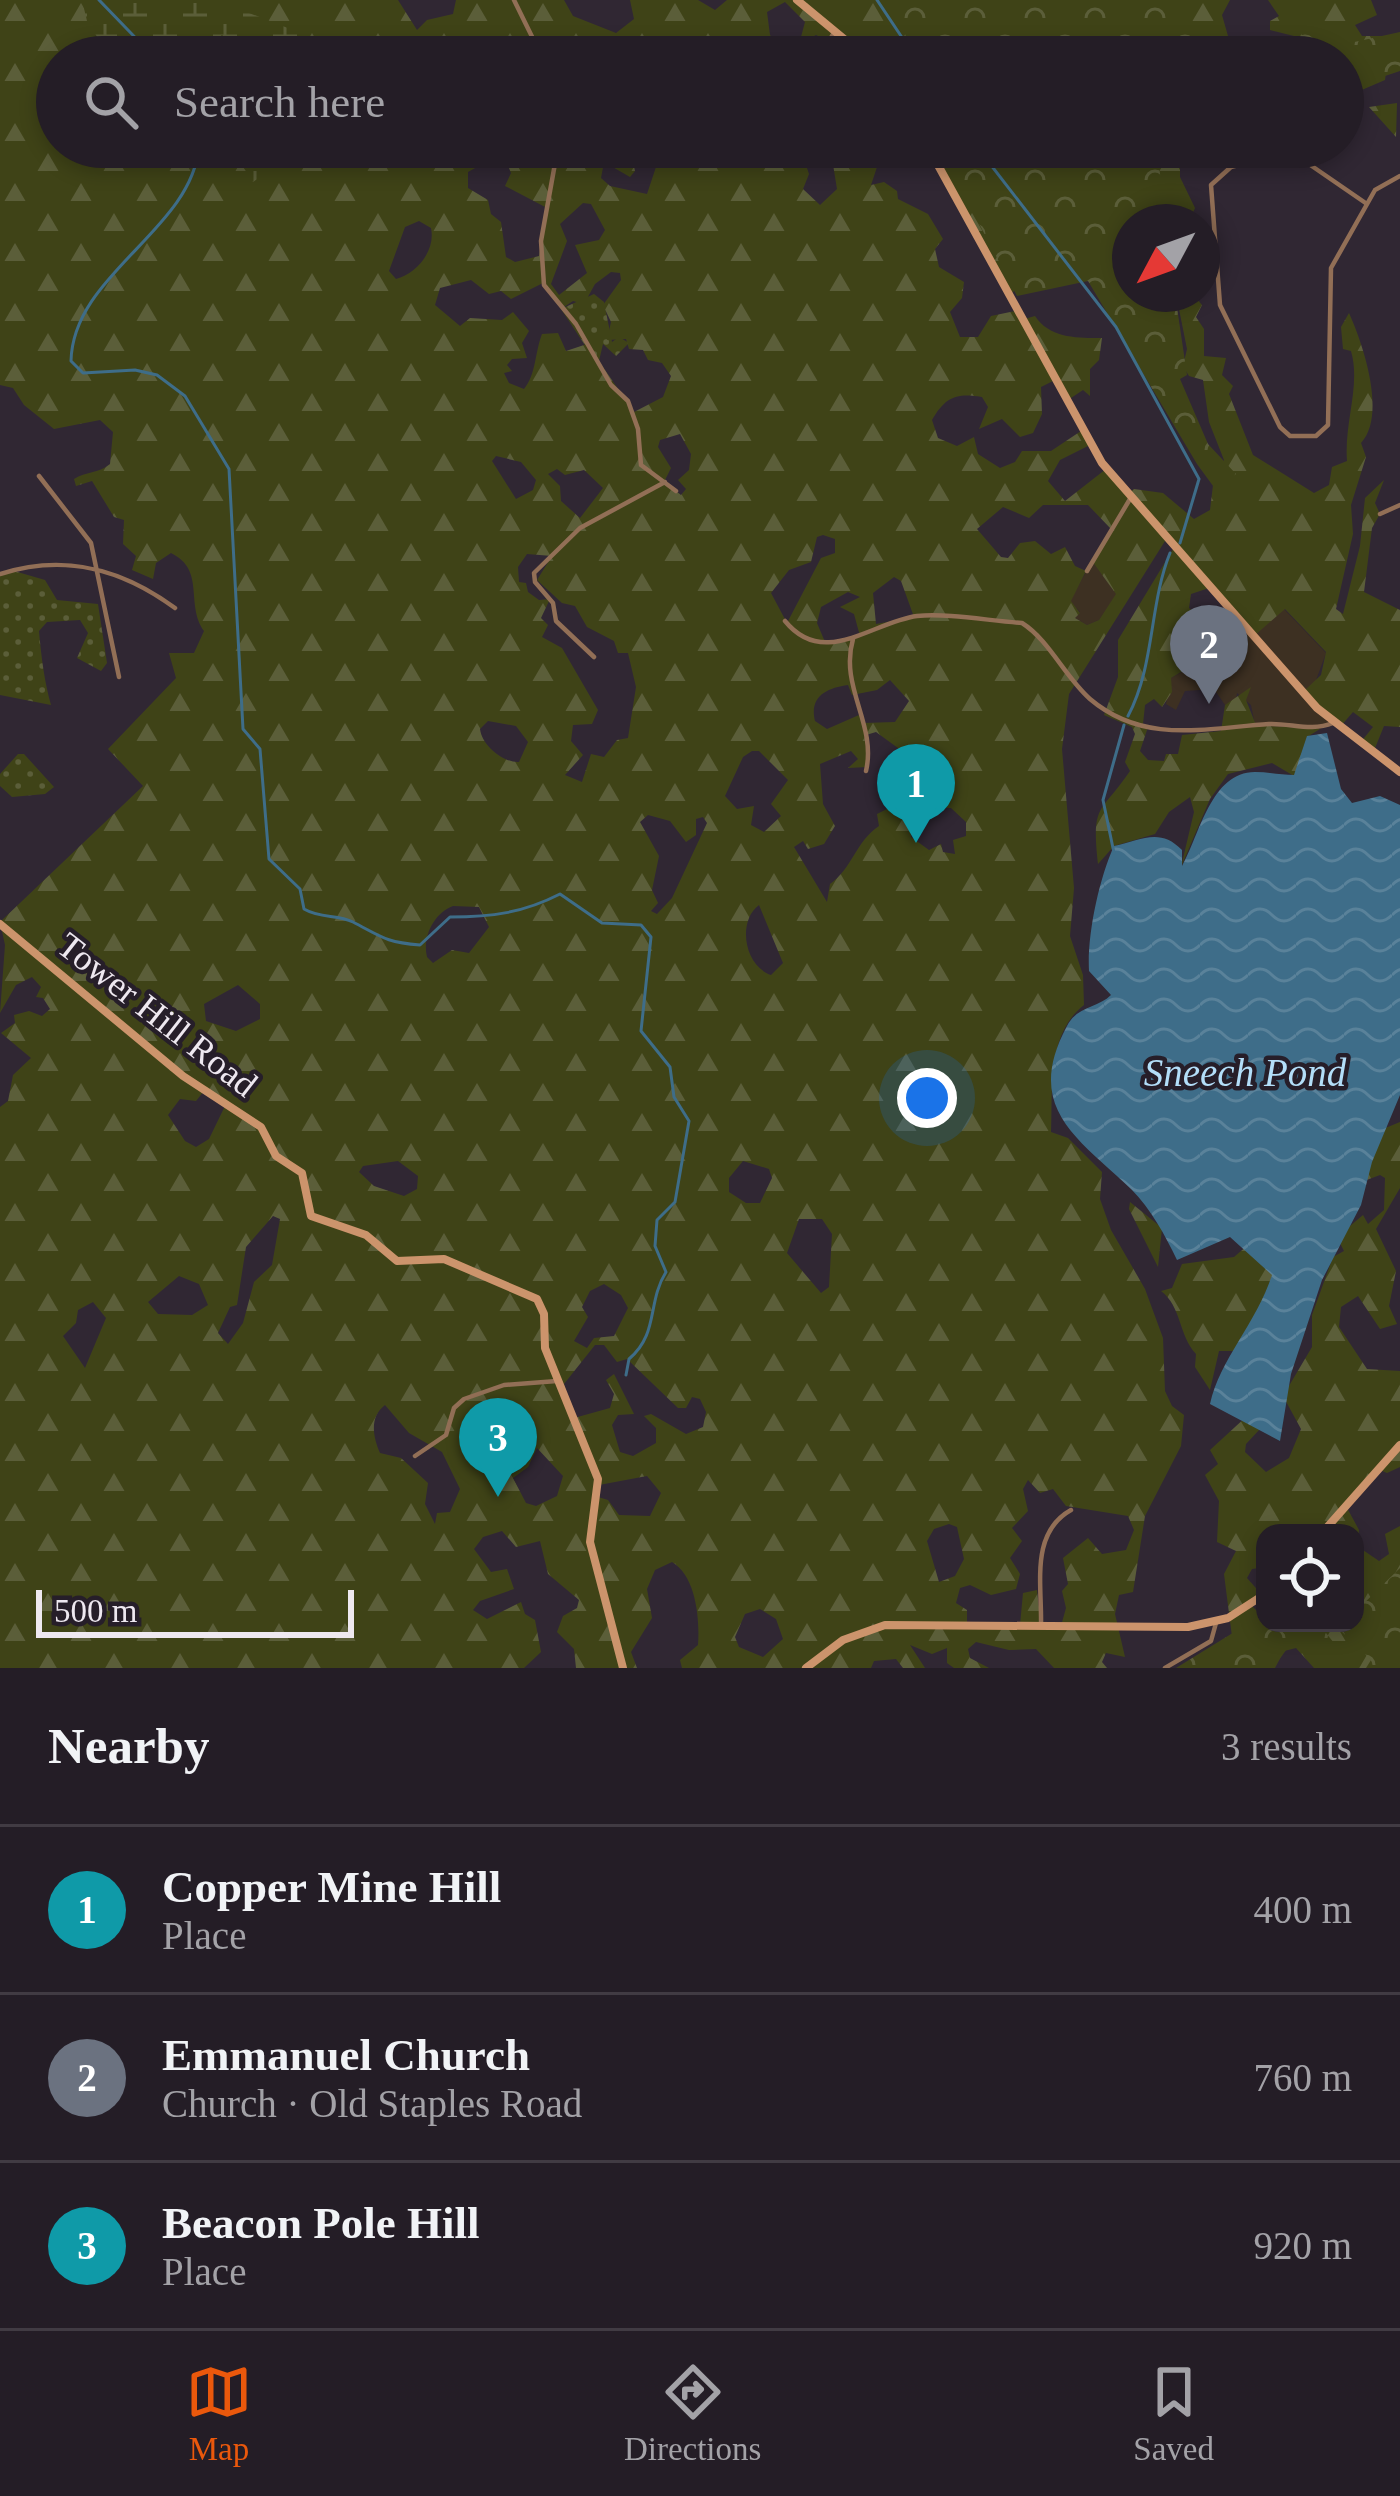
<!DOCTYPE html>
<meta charset="utf-8">
<style>
body{margin:0;font-family:Georgia,serif;background:#302a32;color:#f1f3f6}
.controls{position:absolute;right:36px;bottom:36px;display:grid;overflow:hidden;border-radius:24px;box-shadow:0 6px 18px #0003}
.controls button{width:108px;height:108px;display:grid;place-items:center;padding:0;border:0;border-bottom:3px solid #413b43;background:#241d26;color:#f1f3f6;font:60px sans-serif}
.compass{position:absolute;left:1112px;top:204px;width:108px;height:108px;border-radius:50%;background:#241d26;box-shadow:0 6px 18px #0003;rotate:229deg}
.scale{position:absolute;left:36px;bottom:30px;width:318px;box-sizing:border-box;padding-left:12px;border:6px solid #eee8f0;border-top:0;font-size:33px;line-height:42px;white-space:nowrap;color:#eee8f0;-webkit-text-stroke:9px #261e29;paint-order:stroke}
.you{position:absolute;left:927px;top:1098px;width:42px;height:42px;margin:-30px;border:9px solid #fff;border-radius:50%;background:#1a73e8;box-shadow:0 0 0 18px #1a73e833}
.badge{display:grid;place-items:center;width:78px;height:78px;border-radius:50%;background:#ea580c;color:#fff;font-size:39px;font-weight:700}
.pin{position:absolute;translate:-50% -99px;filter:drop-shadow(0 3px 6px #0008)}
.pin::after{content:'';position:absolute;top:63px;width:42px;height:36px;background:inherit;clip-path:polygon(0 0,100% 0,50% 100%)}
.list{margin:0;padding:0;list-style:none}
h2{display:flex;justify-content:space-between;align-items:center;height:156px;margin:0;padding:0 48px;font-size:51px}
h2 small{font-size:39px;font-weight:400;color:#a3a2a7}
.list li{display:grid;grid-template-columns:78px 1fr auto;gap:36px;align-items:center;box-sizing:border-box;height:168px;padding:0 48px;border-top:3px solid #413b43}
.list b{display:block;font-size:45px;white-space:nowrap}
.list p{margin:0;font-size:39px;white-space:nowrap;color:#a3a2a7}
.list em{font-size:39px;font-style:normal;color:#a3a2a7}
.icon{flex:none;width:66px;height:66px;fill:none;stroke:currentColor;stroke-width:2;stroke-linecap:round;stroke-linejoin:round}
.map{position:relative;flex:none;width:1400px;height:1668px;overflow:hidden}
.search{position:absolute;background:#241d26;box-shadow:0 6px 18px #0003;left:36px;right:36px;top:36px;height:132px;display:flex;align-items:center;gap:30px;box-sizing:border-box;padding:0 42px;border-radius:66px;color:#a3a2a7;font-size:45px}
.sheet{height:660px;background:#241d26}
nav{display:flex;justify-content:space-around;align-items:center;box-sizing:border-box;height:168px;border-top:3px solid #413b43;background:#241d26;font-size:33px;color:#a3a2a7}
nav a{display:grid;justify-items:center;gap:6px}
nav .on{color:#ea580c}
.map>svg:first-child{display:block}
.commercial{fill:#3d3022}
.grass{fill:url(#grass-dots)}
.forest{fill:url(#forest-firs);fill-rule:evenodd}
.wetland{fill:url(#wetland-marsh)}
.park{fill:url(#park-crowns)}
.water{fill:url(#water-waves)}
.lines{fill:none;stroke-linecap:round;stroke-linejoin:round}
.stream{stroke:#3e6d89;stroke-width:3}
.street{stroke:#926f56;stroke-width:4.5}
.secondary{stroke:#cc946c;stroke-width:8}
.labels{text-anchor:middle;stroke-width:9;stroke-linejoin:round;paint-order:stroke}
.street-label{font-size:36px;fill:#eee8f0;stroke:#261e29}
.water-label{font-size:39px;font-style:italic;fill:#b3def9;stroke:#261e29}
</style>
<div class="map">
<svg width="1400" height="1668" viewBox="0 0 1400 1668">
<defs>
<pattern id="grass-dots" width="8" height="8" patternUnits="userSpaceOnUse" patternTransform="scale(3)"><rect width="8" height="8" fill="#3f4317"/><path d="M2 2h.1M6 6h.1" fill="none" stroke="#5b5e39" stroke-width="1.8" stroke-linecap="round"/></pattern>
<pattern id="forest-firs" width="22" height="20" patternUnits="userSpaceOnUse" patternTransform="scale(3)"><rect width="22" height="20" fill="#3f4317"/><path d="M5 1l3.5 6h-7zM16 11l3.5 6h-7z" fill="#5b5e39"/></pattern>
<pattern id="wetland-marsh" width="20" height="14" patternUnits="userSpaceOnUse" patternTransform="scale(3)"><rect width="20" height="14" fill="#3f4317"/><path d="M1 5h8M5 5V1M11 12h8M15 12V8" fill="none" stroke="#5b5e39"/></pattern>
<pattern id="park-crowns" width="20" height="18" patternUnits="userSpaceOnUse" patternTransform="scale(3)"><rect width="20" height="18" fill="#3f4317"/><path d="M2 6a3 3 0 1 1 6 0M12 15a3 3 0 1 1 6 0" fill="none" stroke="#5b5e39"/></pattern>
<pattern id="water-waves" width="16" height="10" patternUnits="userSpaceOnUse" patternTransform="scale(3)"><rect width="16" height="10" fill="#3e6d89"/><path d="M0 5q4-4 8 0t8 0" fill="none" stroke="#5a829a"/></pattern>
</defs>
<rect width="100%" height="100%" fill="#302733"/>
<!-- commercial -->
<path class="commercial" d="M1092,561L1117,594L1099,620L1087,625L1075,618L1080,612L1070,601Z
M1284,609L1326,653L1315,683L1333,722L1320,729L1255,725L1251,705L1237,693L1236,700L1225,705L1214,689L1185,691L1176,710L1166,704L1171,678L1198,663L1193,647L1234,637L1244,626L1262,627Z"/>
<!-- grass -->
<path class="grass" d="M594,294L604,302L612,342L619,337L629,343L616,356L603,344L598,365L561,309Z
M14,571L45,580L57,600L98,604L107,663L101,671L77,658L88,633L80,620L47,622L39,631C41,656 45,685 51,705L0,695V574Z
M18,754H24L54,787L45,794L12,797L0,786V774Z"/>
<!-- forest -->
<path class="forest" d="M0,0H398L417,30L427,20L453,14L456,0H564L573,16L616,33L634,19L630,0H698L715,10L727,0H1118L1053,57H836L828,41L816,35L799,44L792,57H595L580,44L562,57H57V147H427L438,153L478,147L484,163L468,172V188L488,200L491,214L501,222L506,257L515,262L539,256L547,208L505,186L511,173L506,161L517,147H558V164L587,160L600,147H800L809,174L803,189L820,205L837,189L831,152L863,147L879,161L871,185L884,182L897,191L898,199L928,214L943,239L935,249L939,267L964,282L962,298L950,312L960,337H978L991,316L1015,311L1021,320L1035,316C1050,339 1079,338 1102,338L1099,360L1090,369V396L1083,390L1065,402L1053,381L1041,387L1042,414L1033,433L1020,437L1002,419L979,429L988,407L982,397C957,393 946,396 932,420L938,438L957,446L974,437L978,454L1000,468L1015,462L1022,451H1051L1081,431L1090,445L1060,460L1048,481L1065,501L1106,469L1127,494L1134,489L1163,493L1194,519L1210,510L1213,485L1224,460L1209,422L1203,380L1189,376L1183,366L1187,349L1176,294H1193L1202,305L1196,317L1204,329V356L1226,358L1222,375L1233,386L1229,394L1253,455L1314,493L1329,485L1332,467L1347,461C1344,422 1361,385 1351,351L1343,349L1341,327L1349,313C1363,344 1387,415 1361,443L1366,457L1351,505L1353,534L1336,609L1343,614L1360,546L1365,498L1384,480L1375,503L1380,514L1372,528L1364,592L1400,610V727L1384,726L1373,753L1360,743L1373,727L1353,712L1340,727L1304,691L1321,675L1326,652L1285,609L1254,636L1209,588L1191,594L1189,608L1202,619V646H1195L1191,653L1201,660L1171,678L1172,692L1162,707L1154,699L1145,705L1143,724L1148,727L1140,751L1148,760L1164,761L1166,754H1178L1182,735L1221,731L1225,705L1251,687L1246,700L1256,725L1320,729L1307,737L1303,764L1294,776L1272,763L1228,774L1210,799L1181,867L1194,812L1190,797L1169,812L1155,834L1114,846L1098,864C1091,802 1101,814 1130,771L1125,762L1135,734L1132,727L1104,715L1118,677V640L1173,549L1165,541L1069,694L1062,749L1074,888L1070,936L1083,975L1084,1005C1046,1034 1053,1092 1051,1132L1068,1138L1102,1172L1100,1199L1111,1230L1145,1289L1163,1338L1165,1391L1172,1406L1184,1415L1181,1446L1145,1516L1133,1592L1119,1595L1115,1614L1125,1657L1106,1653L1102,1662L1107,1668H1054L1036,1649L1009,1650L976,1642L968,1649L970,1658L989,1668H954L947,1663V1648L932,1654L910,1645L925,1668H903L896,1659L874,1661L871,1668H682L680,1660L698,1645C700,1619 696,1576 672,1562L655,1570L647,1589L652,1618L631,1652L637,1668H576L574,1649L557,1632L563,1616L577,1608L579,1600L548,1574L540,1541L516,1547L502,1531L483,1537L474,1549L491,1572L507,1569L514,1589L480,1601L473,1610L487,1619L521,1602L525,1614L535,1620L541,1652L524,1668H0V1107L8,1101L13,1075L31,1058L1,1033L15,1023L14,1015L29,1011L42,1016L50,1009L43,998L36,997L41,987L32,977L16,985L0,1013L5,945L0,922L143,786L108,749L176,678L169,653H194L204,631C185,604 206,570 171,553L156,563L153,579L132,570L136,556L123,544L124,520L114,517L92,481L76,486L74,479C86,471 98,474 110,464L113,432L100,420L54,429L24,405L13,388L0,385ZM785,2L805,22L801,37L781,47L770,35L767,12ZM648,152L659,158L647,194L610,186L601,178L604,162L630,177L635,171L632,156ZM583,203L591,204L605,230L599,240L575,245L587,273L559,295L551,284L567,241L560,224ZM419,221L431,228C436,251 416,274 396,279L389,271L405,227ZM611,272L620,273L621,280L603,305L611,322L607,340L626,339L629,349L643,350L648,360L662,363L671,376L663,397L634,412L587,344L566,351L558,333L542,334C535,352 536,375 524,389L509,383L504,373L512,371L507,365L512,359L527,358L522,343L529,331L513,312L502,320L470,318L460,326L435,305L440,288L471,280L489,294L501,291L511,299L543,283L561,309L573,301L584,304L595,284ZM680,434L691,454L689,470L678,480L686,489L681,495L664,482L671,468L658,447L660,440ZM496,456L521,462L536,480L533,490L516,499L492,461ZM557,469L565,475L584,470L603,488L580,518L561,501L560,486L548,474ZM1043,505H1088L1111,529L1092,561L1116,594L1099,620L1087,625L1075,618L1080,613L1071,601L1086,571L1075,566L1065,547L1051,554L1035,541L1020,543L1008,558L1001,557L977,529L1003,507L1029,518ZM823,535L835,539V553L821,558L787,623L771,593L789,570L811,562L817,537ZM527,554L552,556L537,580L562,603L575,606L587,627L614,641L618,653H628L636,687L628,738L617,740L604,757L591,754L582,782L565,775L583,755L571,741L573,725L592,724L598,710L562,648L542,637L548,625L541,618L550,599L539,600L528,592L526,583L519,582L518,567ZM894,577L901,581L914,617L876,624L873,593ZM848,592L860,597L840,607L854,614L860,636L825,642L817,623L821,607ZM890,680L909,701L895,722L863,723L859,715L827,729L815,721C809,697 826,688 848,685L852,695L877,690ZM488,721L516,726L528,742L519,762C504,763 482,746 480,729ZM876,732L898,748L901,779L889,793L887,809L877,814L879,826C856,841 852,869 830,884L827,902L794,847L803,841L808,849L824,844L835,826L823,804L820,764L851,751L858,759L848,768L867,767L866,735ZM752,751H759L788,780L771,804L781,816L764,832L751,825L754,806L737,809L725,796L743,757ZM925,807L951,808L966,822V836L953,840L955,854L943,852L941,844L929,850L911,837L910,821ZM648,815L670,821L686,842L696,835V819L703,817L707,823L672,898L657,914L651,911L658,903L652,890L659,856L640,822ZM759,905L783,963L771,975C744,966 737,921 759,905ZM453,906L479,907L489,927L469,953L452,950L433,963L427,957C422,937 434,913 453,906ZM238,985L260,1004V1019L236,1031L206,1021L204,1004ZM204,1091L225,1106L209,1139L196,1147L185,1141L168,1115L180,1099L196,1101ZM398,1161L418,1176L417,1189L404,1196L374,1186L359,1172L363,1166ZM743,1161L769,1169L772,1178L760,1203H746L729,1192V1178ZM273,1216L280,1219L272,1265L254,1282L243,1323L228,1344L218,1333L230,1307L237,1305L246,1247ZM799,1219H822L832,1234L829,1287L821,1293L787,1253ZM179,1276L199,1284L208,1305L192,1315L158,1314L148,1302ZM604,1284L621,1295L628,1308L614,1336L594,1338L587,1348L574,1341L588,1317L582,1307L590,1291ZM93,1302L106,1318L85,1368L63,1336L76,1323L78,1310ZM595,1345H604L617,1362L627,1359L678,1408H686L692,1397L700,1399L706,1412L703,1427L686,1434L651,1414L644,1416L656,1428V1443L633,1456L620,1452L612,1425L618,1415L634,1414L614,1374L606,1380L614,1394L610,1408L574,1418L564,1384ZM385,1405L409,1433L442,1452L460,1489L450,1512L437,1513L435,1524L425,1504L428,1483L401,1458L380,1453C373,1437 369,1417 385,1405ZM537,1448L563,1476L557,1496L536,1506L526,1503L513,1478L528,1467ZM647,1476L661,1493L650,1516L619,1515L608,1500L598,1497L599,1485ZM1028,1480L1040,1493L1053,1489L1066,1506L1128,1516L1134,1530L1126,1550L1102,1554L1088,1538L1063,1558L1068,1584L1062,1591L1066,1608L1061,1626L1041,1625L1037,1590L1023,1593L1020,1625L967,1622V1610L956,1603L960,1588L970,1585L991,1595L1016,1589L1020,1574L1010,1558L1022,1541L1012,1528L1028,1511L1023,1489ZM949,1524L957,1527L964,1559L955,1576L939,1582L927,1541L934,1529ZM760,1609L776,1619L783,1639L763,1657L739,1647L735,1637L745,1614Z
M1127,0H1230L1222,15L1228,36L1218,37L1216,57H1150Z
M1268,0H1371L1377,15L1355,25L1362,36H1391L1385,80L1343,98V57H1291L1300,43L1294,36L1270,30V21L1279,16Z
M1397,103L1396,137L1369,107Z
M931,147H971L1016,290L1008,295Z
M1142,147H1180V177L1195,208L1189,222H1168Z
M1400,1122V1188L1376,1229L1396,1271L1389,1306L1397,1324L1380,1329L1358,1296L1341,1307L1339,1327L1367,1369L1400,1371V1467L1387,1473L1380,1470L1346,1506L1359,1530L1357,1546L1379,1561L1389,1554L1385,1534L1400,1526V1668H1314L1296,1648L1284,1651L1275,1668H1236L1224,1574L1236,1551L1217,1542L1219,1501L1205,1475L1218,1464L1210,1450L1247,1416L1260,1429L1246,1444L1245,1452L1266,1472L1289,1458L1301,1429L1283,1396L1312,1347V1315L1333,1257L1344,1251L1337,1237L1363,1215L1368,1224L1384,1210L1385,1178L1380,1175L1364,1181L1383,1129ZM1265,1533H1355V1623H1291L1280,1634L1252,1606L1263,1596L1247,1578L1252,1569L1265,1567Z
M1130,1202L1162,1228L1158,1267L1129,1209Z
M1248,1245L1286,1274L1240,1351H1219L1210,1390L1195,1367L1196,1354C1178,1334 1182,1307 1161,1291L1172,1288L1182,1264L1234,1257Z"/>
<!-- wetland -->
<path class="wetland" d="M82,0H216L308,36L319,57H240L238,47L222,35L192,57H110L87,21Z
M230,147H306L253,182Z"/>
<!-- park -->
<path class="park" d="M879,0H1177L1178,18L1200,27V57H913L904,31Z
M1290,0H1302L1318,50L1400,32V71L1343,90V57H1309Z
M939,147H1164L1157,150L1166,222H1130V294H1175L1187,375L1180,379L1208,444L1236,474L1216,490L1197,464L1088,281L1017,296Z
M1400,1568V1668H1366L1371,1660L1336,1626L1355,1623V1612Z
M1260,1609L1265,1623H1274L1292,1642L1273,1668H1176L1244,1626Z
M1303,1623H1318L1354,1668H1343Z"/>
<!-- water -->
<path class="water" d="M1327,733L1341,789L1352,803L1380,796L1400,805V1095L1372,1162L1361,1205L1322,1280L1291,1374L1280,1441L1210,1404C1220,1359 1256,1324 1272,1275L1230,1237L1177,1260C1165,1235 1151,1209 1131,1189C1078,1138 1023,1108 1067,1026C1077,1006 1098,1008 1111,995L1089,971C1087,935 1099,879 1114,846C1141,840 1160,827 1182,850V866C1200,834 1211,772 1255,772C1268,772 1281,775 1294,775L1307,736Z"/>
<g class="lines">
<!-- stream -->
<path class="stream" d="M99,0L154,57
M877,0L915,57
M199,147C191,231 73,274 71,361L83,373L135,370L157,375L185,396L229,469L243,729L260,749L269,859L300,889L304,909C321,919 337,914 353,922C382,937 385,942 420,945L450,917C491,917 523,913 560,894L602,923L641,925L651,937L641,1031L670,1067L674,1097L689,1121L675,1202L657,1220L655,1246L666,1272C647,1302 659,1334 629,1359L626,1375
M977,147L1116,327L1199,479L1180,543
M1128,716C1155,665 1149,605 1170,553
M1114,853L1103,800L1124,725"/>
<!-- street -->
<path class="street" d="M514,0L542,57
M835,31L829,41L837,57
M1243,40L1254,44L1247,57
M558,147L541,241L544,285L576,324L611,385L628,401L638,429L641,465L676,491
M911,147L921,154L930,151
M1254,147L1257,159
M1367,204L1290,151L1231,167L1211,185L1220,305L1280,427L1290,436H1316L1328,425L1331,268L1375,190L1400,176
M39,476L91,543L119,677
M1380,514L1400,505
M1087,571L1130,499
M0,574C65,553 122,569 175,608
M785,621C824,669 872,622 917,616C949,613 990,621 1022,623C1049,640 1065,677 1090,699C1144,745 1206,728 1269,724C1291,723 1311,732 1333,723
M853,639C839,687 877,724 866,771
M594,657L556,621L553,603L535,582L534,573L580,528L665,482
M415,1456L446,1435L454,1408L464,1399L504,1385L557,1381
M1041,1625C1042,1584 1030,1533 1071,1510
M1165,1668L1211,1641L1216,1623"/>
<!-- secondary -->
<path class="secondary" d="M797,0L866,57
M928,147L1102,463L1317,708L1400,772
M0,924L183,1076L261,1127L276,1156L302,1173L311,1216L366,1235L397,1261L444,1259L537,1299L544,1314L545,1348L598,1479L590,1542L623,1668
M1322,1533L1400,1445
M806,1668L843,1640L885,1625L1188,1627L1228,1618L1265,1594"/>
</g>
<g class="labels">
<!-- street labels -->
<g class="street-label">
<text transform="translate(158 1014) rotate(38)" y="13">Tower Hill Road</text>
</g>
<!-- water labels -->
<g class="water-label">
<text x="1245" y="1086">Sneech Pond</text>
</g>
</g>
</svg>
<div class="controls">
<button><svg class="icon" aria-label="locate" viewBox="0 0 24 24"><circle cx="12" cy="12" r="6"/><path d="M12 2v4M12 18v4M2 12h4M18 12h4"/></svg></button>
</div>
<svg class="compass" viewBox="-18 -18 36 36"><path d="M0-13l5 13h-10z" fill="#e53935"/><path d="M0 13l5-13h-10z" fill="#a3a2a7"/></svg>
<div class="scale">500 m</div>
<div class="you"></div>
<div class="pin badge" style="left:916px;top:843px;background:#0f9aa8">1</div>
<div class="pin badge" style="left:1209px;top:704px;background:#6b7280">2</div>
<div class="pin badge" style="left:498px;top:1497px;background:#0f9aa8">3</div>
<div class="search"><svg class="icon" aria-label="search" viewBox="0 0 24 24"><circle cx="10" cy="10" r="6"/><path d="M15 15l6 6"/></svg>Search here</div>
</div>
<section class="sheet">
<h2>Nearby<small>3 results</small></h2>
<ul class="list">
<li><span class="badge" style="background:#0f9aa8">1</span><div><b>Copper Mine Hill</b><p>Place</p></div><em>400 m</em></li>
<li><span class="badge" style="background:#6b7280">2</span><div><b>Emmanuel Church</b><p>Church · Old Staples Road</p></div><em>760 m</em></li>
<li><span class="badge" style="background:#0f9aa8">3</span><div><b>Beacon Pole Hill</b><p>Place</p></div><em>920 m</em></li>
</ul>
</section>
<nav>
<a class="on"><svg class="icon" aria-label="map" viewBox="0 0 24 24"><path d="M3 6l6-2 6 2 6-2v14l-6 2-6-2-6 2zM9 4v14M15 6v14"/></svg>Map</a>
<a><svg class="icon" aria-label="directions" viewBox="0 0 24 24"><path d="M12 3l9 9-9 9-9-9zM9 14v-3h6M13 9l2 2-2 2"/></svg>Directions</a>
<a><svg class="icon" aria-label="saved" viewBox="0 0 24 24"><path d="M7 4h10v16l-5-4-5 4z"/></svg>Saved</a>
</nav>
